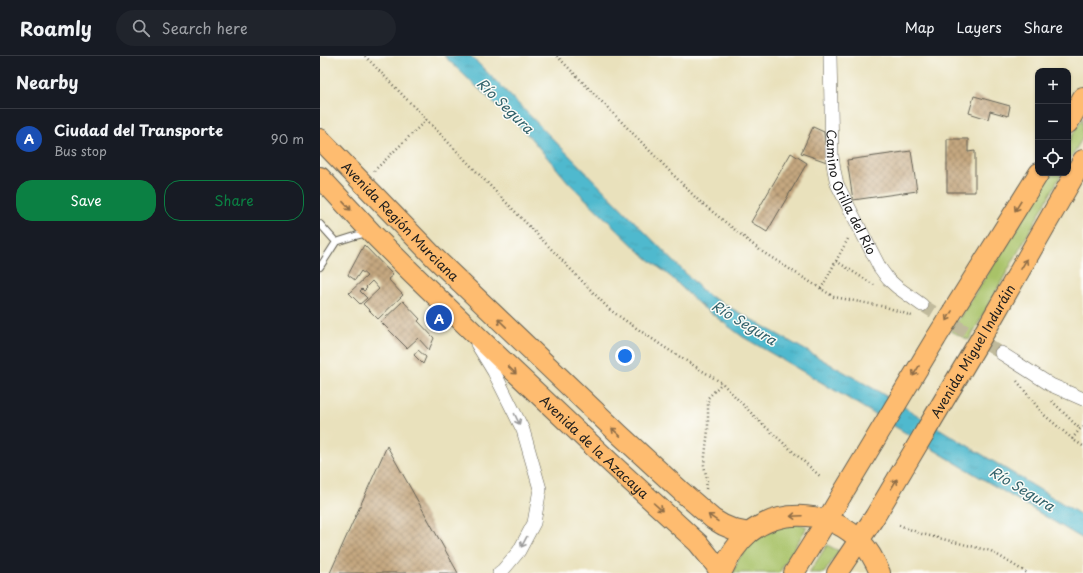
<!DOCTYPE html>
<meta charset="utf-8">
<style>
body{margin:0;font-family:"Playpen Sans",sans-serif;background:#20242c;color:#f1f3f6}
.controls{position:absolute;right:12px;top:12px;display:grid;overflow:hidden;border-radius:8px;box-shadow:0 1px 3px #0004}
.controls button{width:36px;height:36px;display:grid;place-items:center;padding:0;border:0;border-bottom:1px solid #363941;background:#171b24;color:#f1f3f6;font:20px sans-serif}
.you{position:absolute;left:305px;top:300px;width:14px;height:14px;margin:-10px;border:3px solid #fff;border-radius:50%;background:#1a73e8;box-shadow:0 0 0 6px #1a73e833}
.badge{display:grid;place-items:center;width:26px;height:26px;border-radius:50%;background:#0b8043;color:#fff;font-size:13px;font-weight:700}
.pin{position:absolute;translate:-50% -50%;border:2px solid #fff;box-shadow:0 1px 4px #0006}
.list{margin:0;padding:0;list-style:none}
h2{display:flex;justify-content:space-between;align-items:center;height:52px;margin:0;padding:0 16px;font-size:17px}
h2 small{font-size:13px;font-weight:400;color:#9ea1a6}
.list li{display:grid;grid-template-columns:26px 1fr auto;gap:12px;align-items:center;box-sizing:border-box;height:60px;padding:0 16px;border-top:1px solid #363941}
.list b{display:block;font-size:15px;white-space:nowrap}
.list p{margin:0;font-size:13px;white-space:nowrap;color:#9ea1a6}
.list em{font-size:13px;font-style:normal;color:#9ea1a6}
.actions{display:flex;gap:8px;padding:12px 16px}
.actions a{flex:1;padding:9px 0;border:1px solid #0b8043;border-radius:16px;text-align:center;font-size:14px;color:#0b8043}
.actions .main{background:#0b8043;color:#fff}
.icon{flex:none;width:22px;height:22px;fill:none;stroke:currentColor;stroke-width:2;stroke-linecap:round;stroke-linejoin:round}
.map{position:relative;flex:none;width:763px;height:517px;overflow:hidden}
header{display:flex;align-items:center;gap:24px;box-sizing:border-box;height:56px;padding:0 20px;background:#171b24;border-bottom:1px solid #363941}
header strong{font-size:19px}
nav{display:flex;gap:22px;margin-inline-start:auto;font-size:14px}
.search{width:280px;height:36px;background:#20242c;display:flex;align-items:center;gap:10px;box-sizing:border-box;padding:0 14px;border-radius:22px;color:#9ea1a6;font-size:15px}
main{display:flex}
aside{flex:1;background:#171b24}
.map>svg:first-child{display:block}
.green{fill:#a8c268;stroke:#626f42}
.water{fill:url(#water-ripples);stroke:#366a75}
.building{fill:url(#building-cross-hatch)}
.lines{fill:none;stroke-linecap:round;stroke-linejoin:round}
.street-tunnel{stroke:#c0ba9c;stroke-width:13;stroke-dasharray:13 6;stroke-linecap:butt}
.lane-casing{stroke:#646154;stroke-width:8}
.street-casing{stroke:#646154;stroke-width:14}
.primary-casing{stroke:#646154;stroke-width:22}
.path{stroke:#646154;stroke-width:2.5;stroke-dasharray:1 3;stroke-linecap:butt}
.lane{stroke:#fff;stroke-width:6}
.street{stroke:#fff;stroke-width:13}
.primary{stroke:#febc70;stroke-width:20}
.primary-bridge-casing{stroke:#646154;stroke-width:22;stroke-linecap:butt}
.primary-bridge{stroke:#febc70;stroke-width:20}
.oneway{stroke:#8d6c46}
.oneway2{stroke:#999}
.labels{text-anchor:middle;stroke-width:3;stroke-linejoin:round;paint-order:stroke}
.street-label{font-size:13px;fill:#1c1c1c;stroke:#fdfcf7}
.water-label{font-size:14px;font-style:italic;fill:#33636c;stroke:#fdfcf7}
</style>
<header>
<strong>Roamly</strong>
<div class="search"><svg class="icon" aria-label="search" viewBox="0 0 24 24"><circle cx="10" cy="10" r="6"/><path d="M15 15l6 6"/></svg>Search here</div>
<nav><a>Map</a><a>Layers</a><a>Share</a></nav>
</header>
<main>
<aside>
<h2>Nearby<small></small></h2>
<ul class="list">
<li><span class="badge" style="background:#1a4fb4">A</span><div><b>Ciudad del Transporte</b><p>Bus stop</p></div><em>90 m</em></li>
</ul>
<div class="actions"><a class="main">Save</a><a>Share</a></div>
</aside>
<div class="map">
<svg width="763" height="517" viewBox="0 0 763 517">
<defs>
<pattern id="water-ripples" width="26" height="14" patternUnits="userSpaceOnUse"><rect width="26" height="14" fill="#50b9ce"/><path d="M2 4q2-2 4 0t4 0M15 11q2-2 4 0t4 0" fill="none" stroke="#459eb0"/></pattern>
<pattern id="building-cross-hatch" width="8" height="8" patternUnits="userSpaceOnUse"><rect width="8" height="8" fill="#c5a780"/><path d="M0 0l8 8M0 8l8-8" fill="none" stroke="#9f8768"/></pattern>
</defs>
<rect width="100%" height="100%" fill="#fdfcf7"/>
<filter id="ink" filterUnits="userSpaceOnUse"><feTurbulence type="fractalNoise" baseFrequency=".025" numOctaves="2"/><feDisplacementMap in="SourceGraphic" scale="8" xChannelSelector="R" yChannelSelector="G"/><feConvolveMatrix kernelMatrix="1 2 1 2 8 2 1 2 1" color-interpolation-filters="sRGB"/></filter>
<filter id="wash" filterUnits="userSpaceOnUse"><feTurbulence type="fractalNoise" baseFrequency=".012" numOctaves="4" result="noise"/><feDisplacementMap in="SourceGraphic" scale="16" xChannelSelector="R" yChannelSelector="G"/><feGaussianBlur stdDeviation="0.9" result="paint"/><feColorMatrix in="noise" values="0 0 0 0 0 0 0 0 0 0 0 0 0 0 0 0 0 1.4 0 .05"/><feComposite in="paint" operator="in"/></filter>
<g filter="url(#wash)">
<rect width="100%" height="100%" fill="#e9e1bc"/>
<!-- green -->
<path class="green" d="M763,61V81L748,107V87Z
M731,117H742L649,284L631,275L722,133Z
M480,468L487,471L459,517H413L419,502L432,486L449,475L467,469Z
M507,489L519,495L504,517H489Z"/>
<!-- water -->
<path class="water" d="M124,0H151L386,238L556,334L763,460V483L494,322L423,281L380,249L351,221L321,197L249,127L209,80Z"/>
<g id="blocks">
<!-- building -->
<path class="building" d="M654,40L690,50L688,60L670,55L668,63L649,57Z
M493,71L504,76L507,106L481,97Z
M627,83H648V96L655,95V136H627Z
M591,95L597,135L533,144L527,104Z
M471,97L487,107L447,176L431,166Z
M44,189L73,219L68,223L83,239L58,263L43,248L59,233L52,225L46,231L47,232L44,235L42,233L40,235L47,242L40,248L29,237L47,220L41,215L35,224L28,219Z
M83,245L100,263L98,265L114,282L109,294L98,282L87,292L61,266Z
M98,294L106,301L103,308L94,299Z
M67,390L138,517H10Z"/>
</g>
</g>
<g filter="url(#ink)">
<use href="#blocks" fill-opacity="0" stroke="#646154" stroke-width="1"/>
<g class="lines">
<!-- street-tunnel -->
<path class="street-tunnel" d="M602,249L681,297"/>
<defs>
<path id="lane" d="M0,168L16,186L0,211
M16,186L35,180L47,177"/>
<g id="street">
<path id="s1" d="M510,0L512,100L514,114L517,128L560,212L568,223L577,231L602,249"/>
<path d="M157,288L174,316L203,374L220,433L214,467L199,495L183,514L179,517"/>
<path d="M681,297L731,329L763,343"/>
</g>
<g id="primary">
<path d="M748,67L763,41"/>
<path id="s2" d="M0,83L116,203L299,378L362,436L393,463L403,469L415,474L429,477"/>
<path id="s3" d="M0,121L51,176L92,217L180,302L293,409L378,487L395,508L400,517"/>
<path d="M616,282L719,117"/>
<path id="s4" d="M605,376L664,277L763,104"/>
<path d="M401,517C408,502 416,488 429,477C462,451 512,455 541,486C550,495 555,505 560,517"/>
<path d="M474,517L507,464L521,440"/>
<path d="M517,517L554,462"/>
</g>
</defs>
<!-- lane casing -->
<use href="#lane" class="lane-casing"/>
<!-- street casing -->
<use href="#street" class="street-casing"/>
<!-- primary casing -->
<use href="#primary" class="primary-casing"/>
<!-- path -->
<path class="path" d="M45,0L290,254L344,291L402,327L438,364L501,421
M237,0L378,144L441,195L514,241L566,251L592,260
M54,115L106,64
M516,205L529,181
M501,233L516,205L554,229
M697,325L723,358L755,385L763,390
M732,345L760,373
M752,383L760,373L763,371
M386,433L387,424L384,409L388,374V342L402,327
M579,469L602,478L671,495L707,517"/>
<!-- lane -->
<use href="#lane" class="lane"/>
<!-- street -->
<use href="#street" class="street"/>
<!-- primary -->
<use href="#primary" class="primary"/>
<defs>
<path id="primary-bridge" d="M521,440L616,282
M554,462L605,376"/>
</defs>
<!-- primary-bridge casing -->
<use href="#primary-bridge" class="primary-bridge-casing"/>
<!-- primary-bridge -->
<use href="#primary-bridge" class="primary-bridge"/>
</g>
<!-- one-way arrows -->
<defs><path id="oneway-shaft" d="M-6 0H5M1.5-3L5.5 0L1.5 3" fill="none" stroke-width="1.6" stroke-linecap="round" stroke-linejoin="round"/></defs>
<g class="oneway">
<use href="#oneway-shaft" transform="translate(27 150) rotate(47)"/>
<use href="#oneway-shaft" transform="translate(698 150) rotate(122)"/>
<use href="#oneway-shaft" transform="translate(704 208) rotate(-60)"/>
<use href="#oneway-shaft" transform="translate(629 260) rotate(121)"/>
<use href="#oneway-shaft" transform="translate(182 267) rotate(-136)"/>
<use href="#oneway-shaft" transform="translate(192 314) rotate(44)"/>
<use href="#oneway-shaft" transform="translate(596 315) rotate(121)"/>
<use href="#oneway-shaft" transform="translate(296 376) rotate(-137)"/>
<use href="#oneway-shaft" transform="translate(574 428) rotate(-59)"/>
<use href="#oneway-shaft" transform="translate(338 451) rotate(42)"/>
<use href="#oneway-shaft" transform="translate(476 460) rotate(177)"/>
<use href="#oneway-shaft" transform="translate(393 462) rotate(-145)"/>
</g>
<g class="oneway2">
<use href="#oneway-shaft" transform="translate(197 363) rotate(64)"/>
<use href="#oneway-shaft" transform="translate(204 486) rotate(118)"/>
</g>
</g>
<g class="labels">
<!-- street labels -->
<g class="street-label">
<text dy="5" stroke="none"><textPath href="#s1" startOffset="140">Camino Orilla del Río</textPath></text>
<text dy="5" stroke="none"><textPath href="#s2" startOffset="115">Avenida Región Murciana</textPath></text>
<text dy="5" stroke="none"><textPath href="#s4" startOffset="94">Avenida Miguel Induráin</textPath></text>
<text dy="5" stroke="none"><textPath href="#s3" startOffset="385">Avenida de la Azacaya</textPath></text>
</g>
<!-- water labels -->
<g class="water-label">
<text transform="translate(185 50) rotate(44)" y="5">Río Segura</text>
<text transform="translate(424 267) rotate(31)" y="5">Río Segura</text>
<text transform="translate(702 433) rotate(31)" y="5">Río Segura</text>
</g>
</g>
</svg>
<div class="controls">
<button>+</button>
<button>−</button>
<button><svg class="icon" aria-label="locate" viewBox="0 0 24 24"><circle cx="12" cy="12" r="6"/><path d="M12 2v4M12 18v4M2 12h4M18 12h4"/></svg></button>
</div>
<div class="you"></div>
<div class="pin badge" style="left:119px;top:262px;background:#1a4fb4">A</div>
</div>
</main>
